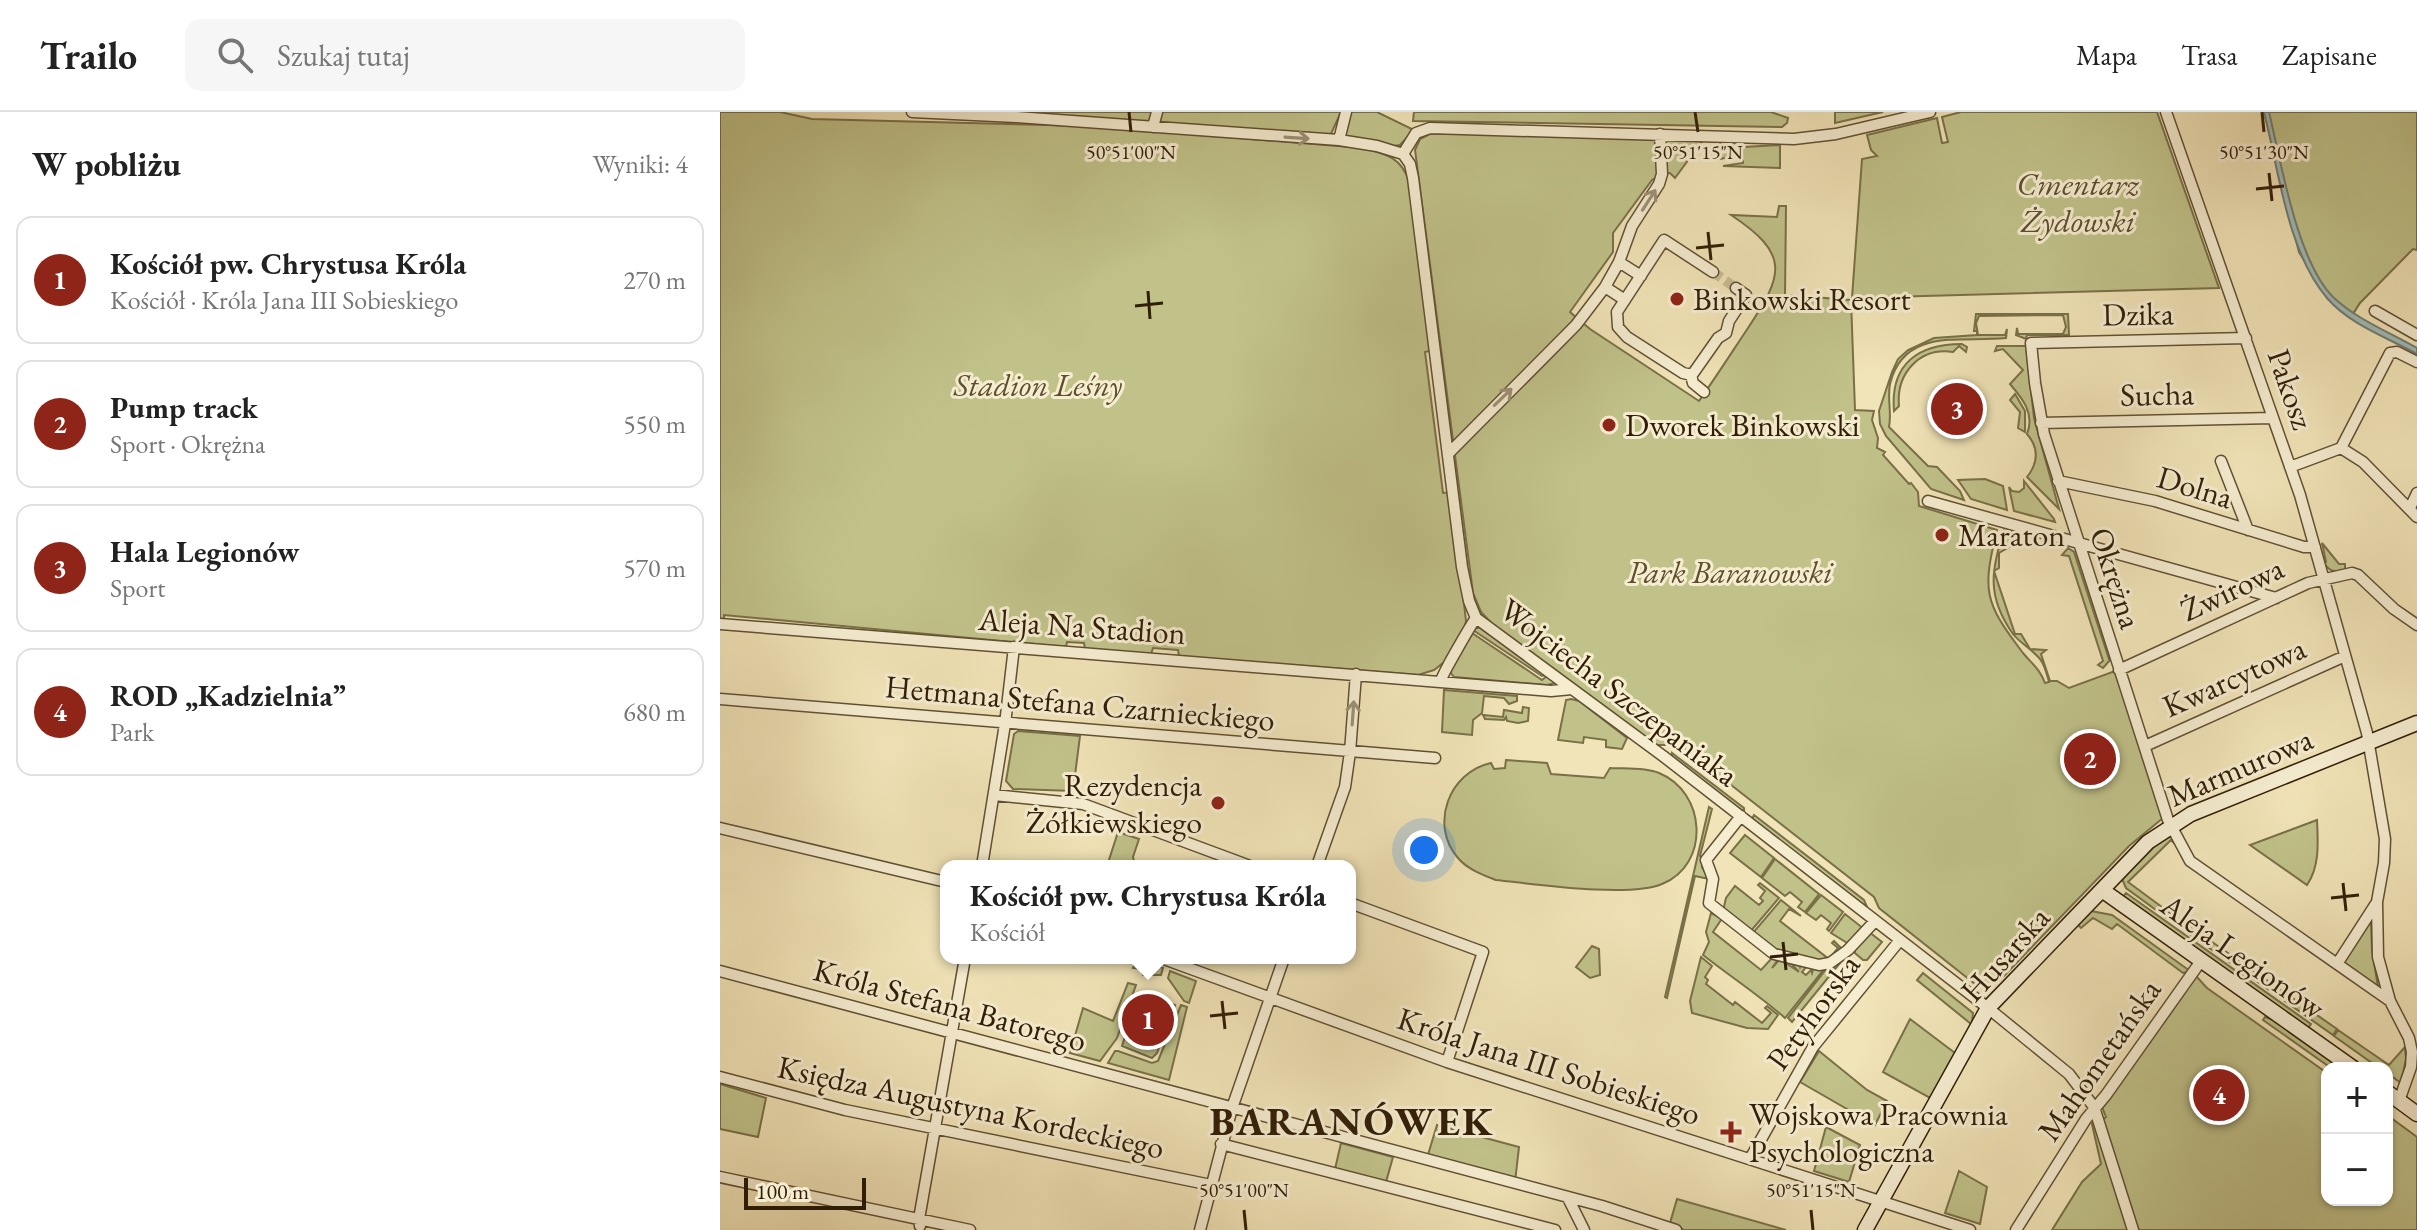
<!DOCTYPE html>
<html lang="pl">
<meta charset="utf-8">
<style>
body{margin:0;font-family:"EB Garamond",serif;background:#f6f6f6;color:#222}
.controls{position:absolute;right:24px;bottom:24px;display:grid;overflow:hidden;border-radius:16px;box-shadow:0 2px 6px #0004}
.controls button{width:72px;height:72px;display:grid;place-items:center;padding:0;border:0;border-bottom:2px solid #e0e0e0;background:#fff;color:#222;font:40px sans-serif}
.scale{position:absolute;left:24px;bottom:20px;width:122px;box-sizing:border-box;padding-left:8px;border:4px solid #311e07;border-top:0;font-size:22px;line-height:28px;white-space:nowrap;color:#311e07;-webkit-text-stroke:6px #f6edd1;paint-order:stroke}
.you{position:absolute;left:704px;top:738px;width:28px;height:28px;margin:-20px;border:6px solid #fff;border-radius:50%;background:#1a73e8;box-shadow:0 0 0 12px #1a73e833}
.badge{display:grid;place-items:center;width:52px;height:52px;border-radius:50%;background:#8f2418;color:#fff;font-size:26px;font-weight:700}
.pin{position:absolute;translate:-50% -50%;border:4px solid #fff;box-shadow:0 2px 8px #0006}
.popup{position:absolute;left:220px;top:748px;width:416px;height:104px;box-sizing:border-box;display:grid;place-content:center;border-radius:16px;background:#fff;filter:drop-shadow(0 2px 6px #0005);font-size:26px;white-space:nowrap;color:#767676}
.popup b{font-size:30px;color:#222}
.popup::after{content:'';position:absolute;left:50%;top:100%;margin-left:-16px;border:16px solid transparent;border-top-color:#fff}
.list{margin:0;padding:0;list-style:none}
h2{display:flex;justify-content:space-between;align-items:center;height:104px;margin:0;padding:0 32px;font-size:34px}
h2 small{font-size:26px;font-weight:400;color:#767676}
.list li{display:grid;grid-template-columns:52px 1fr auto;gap:24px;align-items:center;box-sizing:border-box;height:128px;margin:0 16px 16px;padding:0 16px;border:2px solid #e0e0e0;border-radius:16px}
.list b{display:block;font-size:30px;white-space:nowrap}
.list p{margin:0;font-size:26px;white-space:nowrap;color:#767676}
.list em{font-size:26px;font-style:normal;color:#767676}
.icon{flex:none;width:44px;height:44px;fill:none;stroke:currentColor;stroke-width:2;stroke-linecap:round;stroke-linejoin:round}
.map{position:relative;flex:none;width:1697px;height:1118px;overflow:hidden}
header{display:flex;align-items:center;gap:48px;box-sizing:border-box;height:112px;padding:0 40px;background:#fff;border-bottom:2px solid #e0e0e0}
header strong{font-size:38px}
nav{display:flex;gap:44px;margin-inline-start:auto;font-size:28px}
.search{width:560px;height:72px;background:#f6f6f6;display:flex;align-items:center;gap:20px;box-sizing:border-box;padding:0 28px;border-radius:16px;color:#767676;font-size:30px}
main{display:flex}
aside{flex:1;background:#fff}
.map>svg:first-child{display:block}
.green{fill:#c1c28a;stroke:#797048;stroke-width:2}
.water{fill:#9fbcb9;stroke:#737d72;stroke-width:2}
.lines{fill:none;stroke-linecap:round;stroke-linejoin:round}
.street-tunnel{stroke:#cbbc95;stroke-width:10;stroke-dasharray:10 5;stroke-linecap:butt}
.street-casing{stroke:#615033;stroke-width:13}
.secondary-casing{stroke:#311e07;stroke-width:17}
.street{stroke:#f6edd1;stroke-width:10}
.secondary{stroke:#f6edd1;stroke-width:14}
.oneway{stroke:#9d9076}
.ticks{fill:none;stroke:#311e07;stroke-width:3}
.poi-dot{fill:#8f2418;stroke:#f6edd1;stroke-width:3}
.labels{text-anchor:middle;stroke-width:6;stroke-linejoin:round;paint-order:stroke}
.park-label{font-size:32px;font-style:italic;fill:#5c4f2e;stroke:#f6edd1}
.poi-label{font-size:32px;fill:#311e07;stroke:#f6edd1;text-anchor:start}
.street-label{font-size:32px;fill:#311e07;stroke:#f6edd1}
.district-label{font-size:40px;font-weight:bold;letter-spacing:2px;fill:#311e07;stroke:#f6edd1}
.ticks-label{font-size:20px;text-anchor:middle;fill:#311e07;stroke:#f6edd1;stroke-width:6;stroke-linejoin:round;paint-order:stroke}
</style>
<header>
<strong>Trailo</strong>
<div class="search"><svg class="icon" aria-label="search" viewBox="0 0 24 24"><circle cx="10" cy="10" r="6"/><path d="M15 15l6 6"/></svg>Szukaj tutaj</div>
<nav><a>Mapa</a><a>Trasa</a><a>Zapisane</a></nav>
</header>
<main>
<aside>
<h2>W pobliżu<small>Wyniki: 4</small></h2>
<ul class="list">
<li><span class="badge">1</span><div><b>Kościół pw. Chrystusa Króla</b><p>Kościół · Króla Jana III Sobieskiego</p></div><em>270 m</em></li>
<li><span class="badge">2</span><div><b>Pump track</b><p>Sport · Okrężna</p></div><em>550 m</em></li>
<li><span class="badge">3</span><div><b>Hala Legionów</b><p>Sport</p></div><em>570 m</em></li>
<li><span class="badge">4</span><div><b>ROD „Kadzielnia”</b><p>Park</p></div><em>680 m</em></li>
</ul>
</aside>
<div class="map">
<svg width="1697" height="1118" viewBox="0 0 1697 1118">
<rect width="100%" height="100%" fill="#f1e4b8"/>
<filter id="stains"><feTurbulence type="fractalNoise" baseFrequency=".0025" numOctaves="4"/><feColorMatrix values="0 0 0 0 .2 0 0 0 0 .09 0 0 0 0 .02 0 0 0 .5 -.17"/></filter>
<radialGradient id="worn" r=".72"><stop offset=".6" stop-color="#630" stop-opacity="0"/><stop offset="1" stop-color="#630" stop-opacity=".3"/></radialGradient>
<!-- green -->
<path class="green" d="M0,0H60L92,7L368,14L643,36C666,42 681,45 689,69L713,238L705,240L723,381L731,380L746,509L744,519L728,547L714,558L698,563L459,544L458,538L433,536L431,542L365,537L364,531L347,530L346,535L4,503V508H0Z
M286,0H621L610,24Z
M631,0H657L694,18L680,33L674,34L623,24Z
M694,0H1051L1068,6L1067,11L1062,15L693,9Z
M1115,0H1163L1115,11Z
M1241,0H1437L1499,176L1132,186L1142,47L1157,44L1151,38L1147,23L1217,6L1222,31L1228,30L1222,5Z
M1544,0H1697V138L1693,137L1640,191L1631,205L1608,187L1579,140Z
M781,21L983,28L955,66L950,61L943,62L932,68L893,121V140L850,200L870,217L979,289C996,265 1012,240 1028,216C1064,162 1070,142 1011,103L1057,105L1059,94H1066L1065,183L1131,188L1135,298L1154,299L1152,308L1158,326L1157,336L1165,340L1163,343L1189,372L1191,371L1198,380L1199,394L1277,418C1262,479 1264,490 1303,541C1312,552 1320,557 1325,571L1329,570C1327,563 1325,553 1320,547C1313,538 1300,531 1293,522C1266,484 1271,457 1285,415L1291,418V434L1279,441V456L1274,459L1295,522H1301L1310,537L1326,538L1321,542L1330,569H1337L1349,576L1395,559L1443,706L1409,734L1284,864L1269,873L1255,872L1159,796L1154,785L960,633H936L775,515L761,500L753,481L695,38L700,27L710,22Z
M1000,29L1018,31V44L999,47Z
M1060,33V56L1003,54L1023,51V35Z
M1256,202H1348L1349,223H1307L1306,227L1296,223L1297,216L1298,222H1343L1346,215L1343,203L1259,204L1256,211L1258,223H1285L1287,217L1286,226C1244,231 1184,214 1170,272C1167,287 1172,301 1169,315L1208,354L1217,355L1240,379L1244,388L1211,377L1166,324L1160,312L1159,299L1172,260L1178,247L1188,238L1214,226L1257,223V219H1254Z
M1242,232L1247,235L1246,240L1239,234L1233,240C1200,235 1176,261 1179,294L1174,299C1170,252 1198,232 1242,232Z
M1277,234H1306L1314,306L1339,397L1307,365C1318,351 1319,336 1307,322C1315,302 1303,287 1290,272L1303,258L1283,237L1275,239Z
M1295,282L1305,299V320L1298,316L1300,300L1290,288Z
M1265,367L1283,374L1287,398L1251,387L1238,368Z
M1304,369L1334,407L1335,410L1294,399L1289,375L1292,379L1299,380L1304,376Z
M1602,431L1619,452H1625V458C1615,461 1609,459 1604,451L1606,450Z
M1348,436L1354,440L1389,547H1391L1383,556L1378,553L1383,549L1349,444L1342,443Z
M756,516H760L825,563L822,564L753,518Z
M752,521L822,568L827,564L836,571L827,573L734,565L730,560Z
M724,578L797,584V589L789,592L784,586L764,584L762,601L753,608L752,623L722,620Z
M851,587L859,589L907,626L902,637L886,635V628L864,625L863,631L838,628L846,588Z
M803,595L809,596L808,609L798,611L787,609L786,605L784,608L765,607L763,603L783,605L784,598L802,601Z
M298,619L360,624L353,679L293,677L286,669L294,622Z
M952,641L1024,696V698L1021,699L952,645Z
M786,648L827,651L831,662L884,666L890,656C905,657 924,655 939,661C986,680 991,752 942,772C908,786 815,772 776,768C763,763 747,757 738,746C709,713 729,660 771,651L774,657L785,656Z
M989,695L992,697L980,744L983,746L982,755L989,767L975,764L947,886L945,885Z
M1034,703L1144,788L1147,795L1032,707Z
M1597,708C1598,730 1600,754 1587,773L1530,733Z
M398,720L419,727L413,745L414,749L410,754H387Z
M1451,722L1458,735L1451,728L1408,770L1450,801L1447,806L1406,776L1402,767L1431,737Z
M1025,723L1054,746L1041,765L1010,741Z
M1055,747L1099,782L1085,800L1078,795L1082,790L1070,780L1065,784L1042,766Z
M1040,771L1059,786L1030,820L1003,799L1006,786L1015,774L1039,793L1043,789L1040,786L1045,779L1038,773Z
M1406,781L1591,912L1589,915L1582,913L1402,786Z
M1101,783L1123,800L1109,819L1107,817L1111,811L1101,803L1096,808L1086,801Z
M1061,788L1081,804L1069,797L1060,809L1109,847L1118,836L1112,831L1114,829L1122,837L1108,850L1054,840L1032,822Z
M1371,799L1392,803L1470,859L1463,861L1397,812L1392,817L1373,806L1361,816L1358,813Z
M991,801L1005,808H1001L993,820L1041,858L1052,846L1057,849L1052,856L1060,847L1079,860L1069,849L1079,852L1080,855L1081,852L1087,854L1082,860L1086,863L1091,858L1092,861L1093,857H1104L1065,906C1039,883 1011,865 983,843L989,830L986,820Z
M1125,802L1144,817L1129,832L1111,821Z
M1651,808L1652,838L1658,875L1625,851V846Z
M1472,816L1617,917L1613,923L1468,821Z
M1149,820L1162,830L1147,848H1143L1135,841V837Z
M872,834L879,837L880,863L870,866L856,855Z
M981,845L992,854L985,865L988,868L986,872L1013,893L1015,890L1042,911L1051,901L1045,896L1047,894L1058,903L1048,917L1027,916L972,901L970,889Z
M1124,846L1072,910L1068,906L1107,856Z
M417,847L443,856L441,863H423L422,857L413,856Z
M450,859L476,869L469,891L464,889L448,866Z
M1203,861L1253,901L1252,910L1251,912L1197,868Z
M1475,863L1487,876L1607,961V1088H1667V1003L1697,1025V1118H1416L1383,1007L1386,1005L1382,995Z
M408,871L416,873L397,926L380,949L350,941L363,896L393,909Z
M417,888L420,889L407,927L433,937L443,909H446L445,904L450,891L455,893L437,941L432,946L402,934Z
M461,893L467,895L449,968L388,951L395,939H398L432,951L438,949Z
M1545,905L1557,909L1624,956H1611L1543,908Z
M1190,907L1235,941L1210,986L1163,960Z
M1618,918L1669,953L1685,935L1686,947L1681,971L1667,961V956H1659L1614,924Z
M1099,939L1147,978L1167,989L1155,1013L1080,970Z
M0,972L46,986L38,1025L0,1017Z
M1372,1012H1375L1410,1118H1332L1362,1070L1381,1052Z
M717,1013L799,1035L795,1070L707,1046Z
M1106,1015L1140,1033L1129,1070L1094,1059Z
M621,1031L673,1045L666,1070L615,1057Z
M1239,1059L1267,1075L1260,1112L1225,1101Z
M957,1087L1066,1118H964L950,1111Z"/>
<!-- water -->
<path class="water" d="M1544,0H1549C1561,50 1577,149 1613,185C1636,207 1669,220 1697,236V242C1668,226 1629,212 1607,186C1567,139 1559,59 1544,0Z"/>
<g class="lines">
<!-- street-tunnel -->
<path class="street-tunnel" d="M993,160L1016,176"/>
<defs>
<path id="street" d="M192,0L296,5L619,28L657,34L683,42
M1446,0L1580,383L1647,621L1665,727L1664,751L1657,790L1658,845L1670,889L1689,926L1692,940L1691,955L1679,989
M433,15L437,0
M619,28L626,0
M683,42L690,52L693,66L742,455L749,489L756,506L943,644L1268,896L1349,962L1374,995L1413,1118
M683,42L696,21L710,16L1074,27L1116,22L1210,0
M899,150L921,164
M993,160L944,128L897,200L898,215L907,225L963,261L972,263L998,226L1006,221L1009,209L1026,183L1016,176
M885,175L905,188
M1655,199L1697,223
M1526,226L1311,231L1315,271L1324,322L1448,708L1470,749L1670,889
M971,263L973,271L984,280
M1321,311L1553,306
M1621,336L1670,241L1677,240L1697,250
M729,341L856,213L885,175L899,150L912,114L939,72L942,62L940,22
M1501,349L1528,418
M1570,355L1621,336L1643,350L1697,405
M1338,369L1435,389L1584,435H1595
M1208,389L1556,486
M1690,396L1697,381
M0,512L831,579L852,577
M1399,558L1588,471L1632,461L1638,463L1674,497L1697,513
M721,569C721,564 752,511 756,506
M0,587L715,646
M1425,634L1625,544
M274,683L363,692L530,754
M1021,704L986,748L993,767L989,791L1054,842L1099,853L1110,851L1128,838L1155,809
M0,716L226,770
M262,754L285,612L294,535
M597,754L625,675L630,640L636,562
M630,791L763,840L727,950
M441,846L727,950L1250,1118
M1617,852L1657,790
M0,859L882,1094L956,1118
M0,965L125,998L491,1073
M501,1032L835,1118
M1030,1047L1093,935L1180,828
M0,1065L250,1118
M848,1086L864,1118
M200,1114L199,1107L245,846
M480,1118L512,996L564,846
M1296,1118L1366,1007L1386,983L1481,849"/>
<path id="secondary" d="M1382,778L1633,956
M1667,980L1697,1002
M1145,1118L1268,896L1428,730L1471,702L1697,611"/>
</defs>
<!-- street casing -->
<use href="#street" class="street-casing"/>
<!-- secondary casing -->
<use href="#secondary" class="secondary-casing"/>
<!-- street -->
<use href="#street" class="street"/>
<!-- secondary -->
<use href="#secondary" class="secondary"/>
</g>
<!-- one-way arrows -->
<defs><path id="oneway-shaft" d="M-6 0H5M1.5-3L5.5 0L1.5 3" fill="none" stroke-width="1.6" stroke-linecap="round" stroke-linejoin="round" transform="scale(2)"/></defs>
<g class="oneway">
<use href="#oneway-shaft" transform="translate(577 26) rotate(4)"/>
<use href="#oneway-shaft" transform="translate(929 88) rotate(-57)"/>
<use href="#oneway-shaft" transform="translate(783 285) rotate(-44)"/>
<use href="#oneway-shaft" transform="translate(633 601) rotate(-86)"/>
</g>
<!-- ticks -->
<path class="ticks" d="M409,0L411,20M975,0L978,20M1542,0L1544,20M1549,61L1552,89M1536,77L1564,74M988,120L991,148M976,136L1004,133M428,179L430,207M415,194L443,191M1623,771L1626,799M1611,786L1639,783M1063,830L1066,858M1050,845L1078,842M502,889L505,917M490,904L518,901M524,1098L526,1118M1091,1098L1093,1118"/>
<!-- markers -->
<g class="poi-dot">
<circle cx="957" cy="187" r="8"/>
<circle cx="889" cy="313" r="8"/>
<circle cx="1222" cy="423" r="8"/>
<circle cx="498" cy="691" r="8"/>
<path d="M1007 1008h8v8h8v8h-8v8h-8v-8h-8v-8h8z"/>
</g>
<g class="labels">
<!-- park labels -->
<g class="park-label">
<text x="1358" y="83">Cmentarz<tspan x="1358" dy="37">Żydowski</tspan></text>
<text x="318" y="284">Stadion Leśny</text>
<text x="1010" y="471">Park Baranowski</text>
</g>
<!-- poi labels -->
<g class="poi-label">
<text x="973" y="198">Binkowski Resort</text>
<text x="905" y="324">Dworek Binkowski</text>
<text x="1238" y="434">Maraton</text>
<text x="482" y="684" text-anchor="end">Rezydencja<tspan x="482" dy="37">Żółkiewskiego</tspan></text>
<text x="1029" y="1013">Wojskowa Pracownia<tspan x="1029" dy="37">Psychologiczna</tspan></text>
</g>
<!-- street labels -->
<g class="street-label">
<text transform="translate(1418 202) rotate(-1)" y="11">Dzika</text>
<text transform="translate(1571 277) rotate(71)" y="11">Pakosz</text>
<text transform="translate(1437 282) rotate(-1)" y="11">Sucha</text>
<text transform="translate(1475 375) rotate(17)" y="11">Dolna</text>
<text transform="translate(1396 466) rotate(72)" y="11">Okrężna</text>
<text transform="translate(1512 477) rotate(-25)" y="11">Żwirowa</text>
<text transform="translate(362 514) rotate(4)" y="11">Aleja Na Stadion</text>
<text transform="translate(1514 565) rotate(-24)" y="11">Kwarcytowa</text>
<text transform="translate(899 580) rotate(37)" y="11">Wojciecha Szczepaniaka</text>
<text transform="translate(360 591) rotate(5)" y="11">Hetmana Stefana Czarnieckiego</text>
<text transform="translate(1520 655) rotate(-23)" y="11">Marmurowa</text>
<text transform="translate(1285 842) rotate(-48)" y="11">Husarska</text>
<text transform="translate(1523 844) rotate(35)" y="11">Aleja Legionów</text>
<text transform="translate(230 893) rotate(15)" y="11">Króla Stefana Batorego</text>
<text transform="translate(1093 900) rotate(-54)" y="11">Petyhorska</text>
<text transform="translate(1379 948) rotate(-55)" y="11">Mahometańska</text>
<text transform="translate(829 954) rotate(18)" y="11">Króla Jana III Sobieskiego</text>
<text transform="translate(251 995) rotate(12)" y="11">Księdza Augustyna Kordeckiego</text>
</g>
<!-- district labels -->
<g class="district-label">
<text x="632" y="1023">BARANÓWEK</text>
</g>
</g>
<g class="ticks-label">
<text x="411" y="47">50°51'00"N</text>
<text x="978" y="47">50°51'15"N</text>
<text x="1544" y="47">50°51'30"N</text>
<text x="524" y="1085">50°51'00"N</text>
<text x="1091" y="1085">50°51'15"N</text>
</g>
<rect width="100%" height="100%" filter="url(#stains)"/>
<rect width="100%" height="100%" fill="url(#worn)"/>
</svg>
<div class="controls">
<button>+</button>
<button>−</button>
</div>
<div class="scale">100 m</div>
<div class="you"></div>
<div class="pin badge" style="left:428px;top:908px">1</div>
<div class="popup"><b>Kościół pw. Chrystusa Króla</b>Kościół</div>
<div class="pin badge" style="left:1370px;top:647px">2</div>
<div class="pin badge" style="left:1237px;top:297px">3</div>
<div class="pin badge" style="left:1499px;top:983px">4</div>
</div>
</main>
